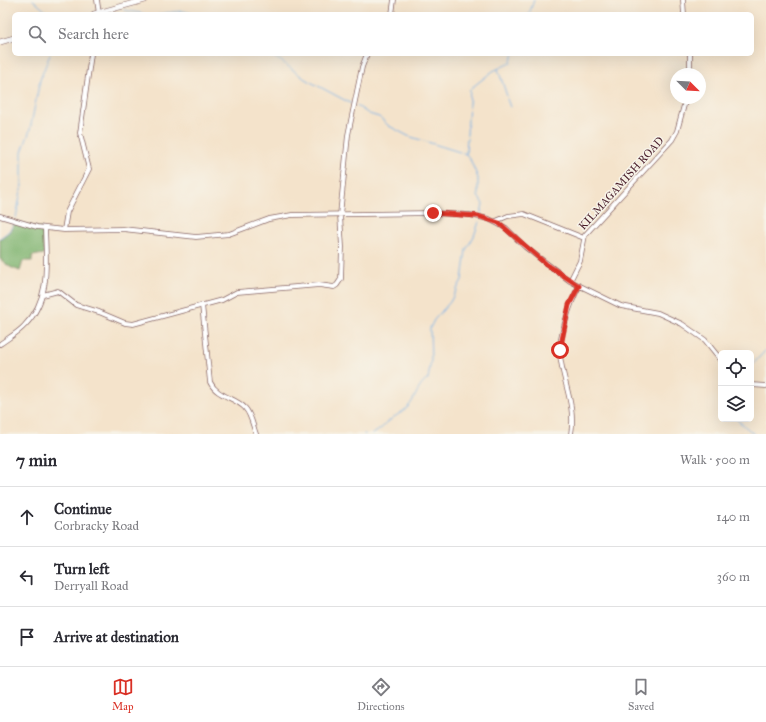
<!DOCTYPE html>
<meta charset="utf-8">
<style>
body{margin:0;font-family:"IM FELL Great Primer",serif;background:#f2f2f3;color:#2b2b33}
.controls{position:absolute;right:12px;bottom:12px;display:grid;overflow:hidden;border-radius:6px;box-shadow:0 4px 16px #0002}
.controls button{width:36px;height:36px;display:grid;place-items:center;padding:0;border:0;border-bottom:1px solid #e1e1e2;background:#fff;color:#2b2b33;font:20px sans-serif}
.compass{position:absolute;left:670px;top:68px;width:36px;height:36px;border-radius:50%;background:#fff;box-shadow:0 4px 16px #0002;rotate:114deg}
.stop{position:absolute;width:12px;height:12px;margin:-9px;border:3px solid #d93025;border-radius:50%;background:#fff}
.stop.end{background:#d93025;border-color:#fff;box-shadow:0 1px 4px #0008}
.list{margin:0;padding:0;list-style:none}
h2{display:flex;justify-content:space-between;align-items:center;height:52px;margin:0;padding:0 16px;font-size:17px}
h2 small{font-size:13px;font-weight:400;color:#7c7c81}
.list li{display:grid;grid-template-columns:26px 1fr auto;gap:12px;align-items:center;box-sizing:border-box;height:60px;padding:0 16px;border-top:1px solid #e1e1e2}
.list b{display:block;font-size:15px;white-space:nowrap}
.list p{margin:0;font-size:13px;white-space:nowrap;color:#7c7c81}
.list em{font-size:13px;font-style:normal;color:#7c7c81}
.icon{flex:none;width:22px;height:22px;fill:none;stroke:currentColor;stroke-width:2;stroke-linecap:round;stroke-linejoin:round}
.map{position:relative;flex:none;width:766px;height:434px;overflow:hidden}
.search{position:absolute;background:#fff;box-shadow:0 4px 16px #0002;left:12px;right:12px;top:12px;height:44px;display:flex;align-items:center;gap:10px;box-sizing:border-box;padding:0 14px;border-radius:6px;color:#7c7c81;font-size:15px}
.sheet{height:232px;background:#fff}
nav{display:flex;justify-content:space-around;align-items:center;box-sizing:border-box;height:56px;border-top:1px solid #e1e1e2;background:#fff;font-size:11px;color:#7c7c81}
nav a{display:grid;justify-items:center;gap:2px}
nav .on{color:#d93025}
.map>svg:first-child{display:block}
.forest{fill:#7fb470;stroke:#646a4e}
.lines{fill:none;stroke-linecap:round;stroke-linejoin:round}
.stream{stroke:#76b1e7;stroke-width:1}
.minor-casing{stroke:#866463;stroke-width:5.5}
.major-casing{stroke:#866463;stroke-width:6}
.minor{stroke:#fff;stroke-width:4}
.major{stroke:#fff;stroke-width:5}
.route{stroke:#d93025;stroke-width:5}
.labels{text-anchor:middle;stroke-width:3;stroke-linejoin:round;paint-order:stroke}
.street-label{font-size:11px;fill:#4a1f2b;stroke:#f7f3e8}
</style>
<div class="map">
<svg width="766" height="434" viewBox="0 0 766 434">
<rect width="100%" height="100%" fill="#f7f3e8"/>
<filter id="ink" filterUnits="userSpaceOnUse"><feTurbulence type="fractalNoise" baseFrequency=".025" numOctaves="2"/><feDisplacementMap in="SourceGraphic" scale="8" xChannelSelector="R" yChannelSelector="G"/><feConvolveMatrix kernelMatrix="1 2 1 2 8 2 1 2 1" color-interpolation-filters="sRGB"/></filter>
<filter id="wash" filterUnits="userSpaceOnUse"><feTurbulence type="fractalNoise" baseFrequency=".012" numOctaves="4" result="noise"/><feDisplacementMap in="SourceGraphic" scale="16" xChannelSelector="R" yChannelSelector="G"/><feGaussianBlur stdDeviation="0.9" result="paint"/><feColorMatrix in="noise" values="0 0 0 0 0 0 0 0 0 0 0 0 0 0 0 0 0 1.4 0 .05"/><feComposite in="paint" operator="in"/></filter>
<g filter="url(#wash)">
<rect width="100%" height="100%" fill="#f4e3cb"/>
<!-- forest -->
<path class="forest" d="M16,222L43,229L44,254L32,256V261H23L20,271L10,267L0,259V239L10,231Z"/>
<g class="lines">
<!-- stream -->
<path class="stream" d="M33,0L49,14
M124,10L144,14
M159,14L182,11L195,14
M529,14L534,0
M268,54L281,61L305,79L352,104
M498,69L507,96
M507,99L510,107
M357,106L369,114L379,117L389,126L408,136L466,154
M467,135L470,89L493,71L510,63L514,54
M467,138L466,154L470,159L478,178V196L483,204L481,213
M16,218L22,185V152L30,130L40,80L50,54
M0,238L8,232L14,224
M751,366L766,350
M736,419L754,434
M364,434H365
M372,434C380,431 383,426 389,421C394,416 402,413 407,408C416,399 417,386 428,379L431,360L430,328L434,320L450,302L462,280L466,250L474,236L479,222"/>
</g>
</g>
<g filter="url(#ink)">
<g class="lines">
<defs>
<path id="minor" d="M97,0L99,14
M683,0L684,14
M392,14L394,0
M690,54V74
M0,216L37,227L64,230L123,229L196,237L229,234L269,219L292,215L433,213L470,215L489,219L506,228L525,247L570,281L621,306L658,313L682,324L705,340L721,360
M496,221L508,216L524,214L584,238
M64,230L67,212L89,169L80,133L91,54
M570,281L580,261L585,235L672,140L677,131L686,98
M43,295L58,291L76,305L99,312L125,323L133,324L222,300L237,292L319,285L334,287L337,285L341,279L342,247L340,215L348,135L362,67L367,54
M202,305L210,382C217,397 235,397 245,408C251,414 253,426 256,434
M0,344C8,338 18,333 25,325C51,299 46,263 45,228
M751,385L766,386
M571,434C576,405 563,383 560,355C558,338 571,302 579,286"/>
<path id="major" d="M94,14L145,0
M0,42L14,38"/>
</defs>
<!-- minor casing -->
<use href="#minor" class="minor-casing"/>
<!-- major casing -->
<use href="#major" class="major-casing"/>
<!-- minor -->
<use href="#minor" class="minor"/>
<!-- major -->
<use href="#major" class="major"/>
</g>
</g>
<g class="lines" filter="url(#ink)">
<!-- route -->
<path class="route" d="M433,213L478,216L499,223L546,264L579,286L569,305L560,350"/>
</g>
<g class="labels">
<!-- street labels -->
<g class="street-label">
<text transform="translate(621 183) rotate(-48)" y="4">KILMAGAMISH ROAD</text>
</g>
</g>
</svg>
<div class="controls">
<button><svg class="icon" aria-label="locate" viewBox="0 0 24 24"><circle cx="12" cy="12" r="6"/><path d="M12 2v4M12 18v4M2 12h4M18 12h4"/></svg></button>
<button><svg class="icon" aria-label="layers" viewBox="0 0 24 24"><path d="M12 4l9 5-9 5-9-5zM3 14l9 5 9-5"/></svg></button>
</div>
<svg class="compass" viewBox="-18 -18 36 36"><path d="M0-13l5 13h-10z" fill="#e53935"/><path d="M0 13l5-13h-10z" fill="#7c7c81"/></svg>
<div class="stop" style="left:560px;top:350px"></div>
<div class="stop end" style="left:433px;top:213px"></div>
<div class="search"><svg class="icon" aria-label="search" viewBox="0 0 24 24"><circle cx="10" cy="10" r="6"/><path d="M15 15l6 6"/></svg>Search here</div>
</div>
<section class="sheet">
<h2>7 min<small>Walk · 500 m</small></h2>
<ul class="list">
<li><svg class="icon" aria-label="ahead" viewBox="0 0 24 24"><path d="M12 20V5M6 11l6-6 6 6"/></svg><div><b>Continue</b><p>Corbracky Road</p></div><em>140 m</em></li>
<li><svg class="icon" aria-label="left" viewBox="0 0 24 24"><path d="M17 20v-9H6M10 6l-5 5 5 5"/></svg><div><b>Turn left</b><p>Derryall Road</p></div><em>360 m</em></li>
<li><svg class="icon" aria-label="arrive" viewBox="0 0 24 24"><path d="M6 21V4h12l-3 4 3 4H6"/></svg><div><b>Arrive at destination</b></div></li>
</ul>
</section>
<nav>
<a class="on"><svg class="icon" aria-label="map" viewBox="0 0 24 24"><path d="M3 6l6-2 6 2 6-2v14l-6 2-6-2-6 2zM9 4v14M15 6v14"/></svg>Map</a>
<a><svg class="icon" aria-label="directions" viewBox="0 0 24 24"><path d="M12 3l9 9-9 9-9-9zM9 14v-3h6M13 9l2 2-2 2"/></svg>Directions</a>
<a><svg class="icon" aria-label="saved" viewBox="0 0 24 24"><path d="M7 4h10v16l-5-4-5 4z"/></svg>Saved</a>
</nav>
